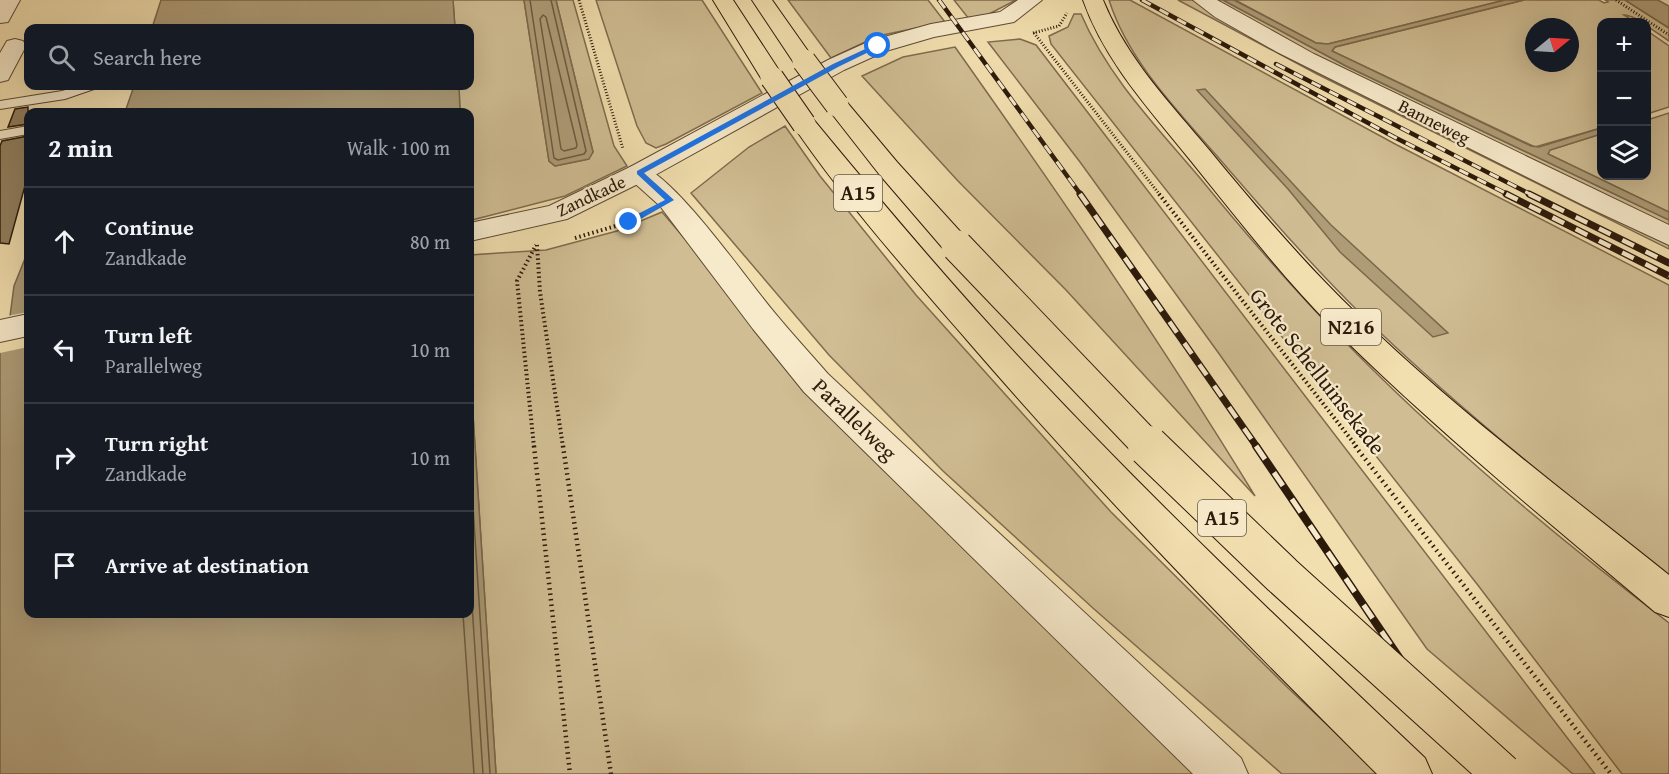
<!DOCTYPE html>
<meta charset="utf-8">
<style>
body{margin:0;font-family:"Gentium Book Plus",serif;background:#20242c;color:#f1f3f6}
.controls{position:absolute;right:18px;top:18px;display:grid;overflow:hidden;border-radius:12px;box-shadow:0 6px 24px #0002}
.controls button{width:54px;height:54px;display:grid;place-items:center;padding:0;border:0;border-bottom:2px solid #363941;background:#171b24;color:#f1f3f6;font:30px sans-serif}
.compass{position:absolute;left:1525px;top:18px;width:54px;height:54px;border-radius:50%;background:#171b24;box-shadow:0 6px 24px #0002;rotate:72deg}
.stop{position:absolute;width:18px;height:18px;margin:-14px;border:4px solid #1a73e8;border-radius:50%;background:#fff}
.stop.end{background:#1a73e8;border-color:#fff;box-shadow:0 2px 6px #0008}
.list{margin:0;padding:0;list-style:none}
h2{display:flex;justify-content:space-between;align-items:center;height:78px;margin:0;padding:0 24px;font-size:26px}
h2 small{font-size:20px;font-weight:400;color:#9ea1a6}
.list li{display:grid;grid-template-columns:39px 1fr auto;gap:18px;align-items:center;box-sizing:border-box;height:108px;padding:0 24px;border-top:2px solid #363941}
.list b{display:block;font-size:22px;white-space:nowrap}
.list p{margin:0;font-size:20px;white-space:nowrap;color:#9ea1a6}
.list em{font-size:20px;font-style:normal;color:#9ea1a6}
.icon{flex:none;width:33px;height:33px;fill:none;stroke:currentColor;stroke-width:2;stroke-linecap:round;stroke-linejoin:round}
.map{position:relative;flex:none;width:1669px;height:774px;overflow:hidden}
.search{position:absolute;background:#171b24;box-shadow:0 6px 24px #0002;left:24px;top:24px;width:450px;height:66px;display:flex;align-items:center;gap:15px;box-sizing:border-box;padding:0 21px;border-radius:12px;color:#9ea1a6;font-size:22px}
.panel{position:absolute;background:#171b24;box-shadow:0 6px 24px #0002;left:24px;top:108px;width:450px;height:510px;border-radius:12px}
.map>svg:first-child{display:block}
.green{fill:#d0bd93;stroke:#7e6b4e;stroke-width:1.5;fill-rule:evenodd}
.water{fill:#ae9c77;stroke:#7a684b;stroke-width:1.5}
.pier{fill:#f2dfaf}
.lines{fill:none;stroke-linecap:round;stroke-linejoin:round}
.shore{stroke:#6c5a40;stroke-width:1.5}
.building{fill:#928060;stroke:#2b190a;stroke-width:1.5}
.service-casing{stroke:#5d4a33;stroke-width:2}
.minor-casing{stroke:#5d4a33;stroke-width:2}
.tertiary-casing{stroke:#5d4a33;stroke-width:2}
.primary-casing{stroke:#2b190a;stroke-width:2}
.motorway-casing{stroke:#2b190a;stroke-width:2}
.path-far2{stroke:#2b190a;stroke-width:3;stroke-dasharray:1 2;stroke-linecap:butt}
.path-far1{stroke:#2b190a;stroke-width:4;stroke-dasharray:1.5 3;stroke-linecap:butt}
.path{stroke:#2b190a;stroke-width:4.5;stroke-dasharray:1.5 4;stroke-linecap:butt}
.service{fill:#f7eacb;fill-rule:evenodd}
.minor{fill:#f7eacb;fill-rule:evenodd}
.tertiary{fill:#f7eacb;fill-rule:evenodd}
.primary{fill:#f2dfaf;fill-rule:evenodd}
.motorway{fill:#f2dfaf;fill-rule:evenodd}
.rail-far2-casing{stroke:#2b190a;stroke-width:4.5}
.rail-far1-casing{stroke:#2b190a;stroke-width:7}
.rail-casing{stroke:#2b190a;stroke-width:8}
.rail-far2{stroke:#f7eacb;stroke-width:3;stroke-dasharray:10;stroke-linecap:butt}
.rail-far1{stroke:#f7eacb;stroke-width:4.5;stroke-dasharray:13;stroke-linecap:butt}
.rail{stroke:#f7eacb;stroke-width:5;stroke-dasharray:16;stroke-linecap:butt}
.motorway-bridge-far2-casing{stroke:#2b190a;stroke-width:25;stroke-linecap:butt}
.motorway-bridge-far1-casing{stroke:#2b190a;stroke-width:33;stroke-linecap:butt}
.motorway-bridge-casing{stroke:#2b190a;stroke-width:42;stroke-linecap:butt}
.motorway-bridge-far2{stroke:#f2dfaf;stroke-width:23}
.motorway-bridge-far1{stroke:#f2dfaf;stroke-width:31}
.motorway-bridge{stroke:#f2dfaf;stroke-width:40}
.route{fill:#1a73e8}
.labels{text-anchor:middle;stroke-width:4.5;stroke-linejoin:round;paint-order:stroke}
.far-street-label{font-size:18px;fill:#2b190a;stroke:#f7eacb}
.shield{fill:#f7eacb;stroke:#685844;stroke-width:1.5}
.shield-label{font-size:21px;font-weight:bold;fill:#2b190a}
.street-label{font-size:22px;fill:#2b190a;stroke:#f7eacb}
</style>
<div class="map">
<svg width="1669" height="774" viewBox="0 0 1669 774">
<rect width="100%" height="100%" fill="#f2dfaf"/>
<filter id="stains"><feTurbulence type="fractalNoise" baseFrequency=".00333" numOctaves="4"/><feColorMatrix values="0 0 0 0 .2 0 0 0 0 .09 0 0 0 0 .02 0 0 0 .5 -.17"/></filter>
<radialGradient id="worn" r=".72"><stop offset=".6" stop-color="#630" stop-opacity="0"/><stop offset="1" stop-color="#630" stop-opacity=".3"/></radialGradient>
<!-- green -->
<path class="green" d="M453,0H524L549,161L555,166L588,159L593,152L556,0H573L614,146L627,166L565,196L472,220L470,216V112H460L459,86H470V28H455Z
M596,0H702L762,93L666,144L656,148L646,143L637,126Z
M788,0H928L945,22L878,36L831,58Z
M954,0H1016L987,15L969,19Z
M1109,0H1130L1397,145L1669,285V576C1564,492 1457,408 1361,314C1310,264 1263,209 1217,156C1176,109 1128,60 1109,0Z
M1178,0H1193L1669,242V249L1317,74Z
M1211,0H1223L1346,66L1669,220V229L1247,22Z
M1235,0H1505L1328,44L1316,43Z
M1524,0H1599L1604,3L1608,2L1605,0H1625L1669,28V41L1647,26L1646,22C1638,22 1633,15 1624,15L1635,22H1602L1601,128L1535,147L1332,51L1335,47ZM1534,27H1570V63H1534Z
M1074,14H1081C1108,77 1156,126 1200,178C1249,238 1299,296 1354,351C1451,449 1559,539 1669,623V774H1622L1477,584L1051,44L1049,36L1068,27Z
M1646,30L1669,46V107L1647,114Z
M1020,39L1036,45L1595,774H1573L1427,649L1220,355L1080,162L988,42Z
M955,47C1059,194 1161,342 1255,496L1066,290L958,181L862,76L903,57Z
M1669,113V212L1548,154L1550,150L1601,134L1602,176H1646L1647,120Z
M785,126L820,176L916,295L1111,512L1288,688L1380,774H1282L1094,609L943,471L829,355L691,193L749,147Z
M662,212L697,253L1208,774H496L470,368V255L546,250L617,231Z"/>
<!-- water -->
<path class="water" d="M161,0H453L455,28H152Z
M524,0H556L593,152L589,159L555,166L549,161Z
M1223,0H1234L1316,43L1328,44L1505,0H1524L1335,47L1332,51L1531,146L1539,147L1601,128V134L1550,150L1548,154L1669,212V220L1346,66Z
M1625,0H1658L1669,6V28Z
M134,86H459L460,112H125Z
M1205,89L1331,225L1448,333L1433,337L1340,252L1288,189L1197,90Z
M28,251V614H470V368L496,774H0V331L10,316L14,286Z"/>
<!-- pier -->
<path class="pier" d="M28,312V347L0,353V326L7,316Z"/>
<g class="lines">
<!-- shore -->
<path class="shore" d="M530,0L554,158L558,160L584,154L586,151L551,0
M543,15L546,17L577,145L576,148L564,151L561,149L540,19Z
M470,459L490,774
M470,573L483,774
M463,614L474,774"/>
</g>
<!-- building -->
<path class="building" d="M28,107V124L8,127L15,109Z
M28,136V175L9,244L0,243V146L2,141Z"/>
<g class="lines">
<defs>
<path id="service" d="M78,86H96L94,89L65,99L0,109V101L62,91Z
M28,126V134L0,139V131Z"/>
<path id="minor" d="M1193,0H1217L1314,54L1669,225V245L1585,206L1277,52L1215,17Z
M15,39L23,41L26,46L8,80L0,82V53L7,41Z
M639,165C674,174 747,280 774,312C791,333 810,353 828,374L1241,758L1248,774H1193L804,392L753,329L660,206L630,179L626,173L630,167Z"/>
<path id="tertiary" d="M0,0H20L8,22L0,23Z
M1018,0H1042L1014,22L934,37L886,51L844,70L648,179L567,219L470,241V223L549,206L630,167L828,60L870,41L931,24L1000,12Z
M28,314V336L0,342V320Z"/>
<path id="primary" d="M1083,0H1103C1127,59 1170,103 1210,151C1256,207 1304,263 1356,313C1453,408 1563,490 1669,575V617L1655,612C1546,520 1436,430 1335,330C1283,278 1237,218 1191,161C1150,110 1105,62 1083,0Z"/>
<path id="motorway" d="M713,0H733L784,78L780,83L772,85L764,83Z
M752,0H772L815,61L812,66L804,68L796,66Z
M837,98L845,100L897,162L967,239L971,246L967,253L957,255L947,253L879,174L825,105L829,100Z
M804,117L813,119C883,204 954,288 1030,369C1156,504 1291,631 1425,758L1432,774H1377C1235,633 1096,490 966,339C906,270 843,199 792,124L795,119Z"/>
</defs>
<!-- service casing -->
<use href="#service" class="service-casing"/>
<!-- minor casing -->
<use href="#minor" class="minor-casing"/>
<!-- tertiary casing -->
<use href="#tertiary" class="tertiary-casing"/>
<!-- primary casing -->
<use href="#primary" class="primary-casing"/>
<!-- motorway casing -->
<use href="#motorway" class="motorway-casing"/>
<!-- path-far2 -->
<path class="path-far2" d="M579,0L623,149
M1616,0L1669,35
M1033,33L1059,26L1067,13
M1034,33L1160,195"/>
<!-- path-far1 -->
<path class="path-far1" d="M1159,194L1357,447
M575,238L629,222L641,215
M537,245L540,292L563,447
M534,447L517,281L536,245"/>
<!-- path -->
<path class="path" d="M534,446L570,774
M563,446L611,774
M1355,446L1611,774"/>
<!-- service -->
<use href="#service" class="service"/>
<!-- minor -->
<use href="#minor" class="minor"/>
<!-- tertiary -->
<use href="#tertiary" class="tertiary"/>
<!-- primary -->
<use href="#primary" class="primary"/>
<!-- motorway -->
<use href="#motorway" class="motorway"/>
<defs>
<path id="rail-far2" d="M939,0L1081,195
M1142,0L1394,137L1509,195
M1276,64L1532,195"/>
<path id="rail-far1" d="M1080,194L1257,447
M1506,194L1669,276
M1529,194L1669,263"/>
<path id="rail" d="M1256,446L1478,774"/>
</defs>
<!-- rail-far2 casing -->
<use href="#rail-far2" class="rail-far2-casing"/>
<!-- rail-far1 casing -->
<use href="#rail-far1" class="rail-far1-casing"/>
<!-- rail casing -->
<use href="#rail" class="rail-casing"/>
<!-- rail-far2 -->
<use href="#rail-far2" class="rail-far2"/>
<!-- rail-far1 -->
<use href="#rail-far1" class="rail-far1"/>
<!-- rail -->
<use href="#rail" class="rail"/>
<defs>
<path id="motorway-bridge-far2" d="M804,61L837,105
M772,78L804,124"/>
<path id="motorway-bridge-far1" d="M957,246L1149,447"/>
<path id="motorway-bridge" d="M1148,446L1282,575L1502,774"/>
</defs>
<!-- motorway-bridge-far2 casing -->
<use href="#motorway-bridge-far2" class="motorway-bridge-far2-casing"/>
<!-- motorway-bridge-far1 casing -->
<use href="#motorway-bridge-far1" class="motorway-bridge-far1-casing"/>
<!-- motorway-bridge casing -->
<use href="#motorway-bridge" class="motorway-bridge-casing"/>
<!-- motorway-bridge-far2 -->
<use href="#motorway-bridge-far2" class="motorway-bridge-far2"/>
<!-- motorway-bridge-far1 -->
<use href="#motorway-bridge-far1" class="motorway-bridge-far1"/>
<!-- motorway-bridge -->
<use href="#motorway-bridge" class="motorway-bridge"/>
</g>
<!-- route -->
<path class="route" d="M876,44L881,46L838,67L644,173L674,200L632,224H626V220L665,200L637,174V171L833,64Z"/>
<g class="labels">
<!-- far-street labels -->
<g class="far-street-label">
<text transform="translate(1434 122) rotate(27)" y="6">Banneweg</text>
<text transform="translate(591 196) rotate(-25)" y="6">Zandkade</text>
</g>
<!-- shield labels -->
<g class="shield">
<rect x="834" y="175" width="48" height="36" rx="4.5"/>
<rect x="1321" y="309" width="60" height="36" rx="4.5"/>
<rect x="1198" y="500" width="48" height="36" rx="4.5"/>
</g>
<g class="shield-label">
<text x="858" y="200">A15</text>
<text x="1351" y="334">N216</text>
<text x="1222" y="525">A15</text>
</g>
<!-- street labels -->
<g class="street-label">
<text transform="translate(1318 371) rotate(52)" y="8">Grote Schelluinsekade</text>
<text transform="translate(855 419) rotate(44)" y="8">Parallelweg</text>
</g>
</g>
<rect width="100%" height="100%" filter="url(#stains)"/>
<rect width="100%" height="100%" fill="url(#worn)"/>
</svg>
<div class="controls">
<button>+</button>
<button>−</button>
<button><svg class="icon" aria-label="layers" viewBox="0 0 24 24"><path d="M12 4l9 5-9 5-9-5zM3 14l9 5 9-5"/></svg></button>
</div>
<svg class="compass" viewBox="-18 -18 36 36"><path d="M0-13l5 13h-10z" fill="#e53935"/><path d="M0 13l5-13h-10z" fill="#9ea1a6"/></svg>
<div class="stop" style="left:878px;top:46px"></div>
<div class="stop end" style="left:629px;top:222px"></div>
<div class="search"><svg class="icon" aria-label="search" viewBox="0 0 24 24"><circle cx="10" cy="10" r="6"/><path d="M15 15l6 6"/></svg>Search here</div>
<section class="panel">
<h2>2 min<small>Walk · 100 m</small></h2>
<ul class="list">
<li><svg class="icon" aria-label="ahead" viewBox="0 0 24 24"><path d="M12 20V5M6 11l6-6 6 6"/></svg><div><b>Continue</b><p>Zandkade</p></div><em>80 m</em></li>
<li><svg class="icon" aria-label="left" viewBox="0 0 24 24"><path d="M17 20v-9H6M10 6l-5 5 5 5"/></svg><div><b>Turn left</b><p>Parallelweg</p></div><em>10 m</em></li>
<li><svg class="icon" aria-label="right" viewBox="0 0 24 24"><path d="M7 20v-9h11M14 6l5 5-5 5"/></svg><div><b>Turn right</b><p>Zandkade</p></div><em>10 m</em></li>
<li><svg class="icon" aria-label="arrive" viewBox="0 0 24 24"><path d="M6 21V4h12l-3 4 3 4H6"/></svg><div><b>Arrive at destination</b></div></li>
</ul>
</section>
</div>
